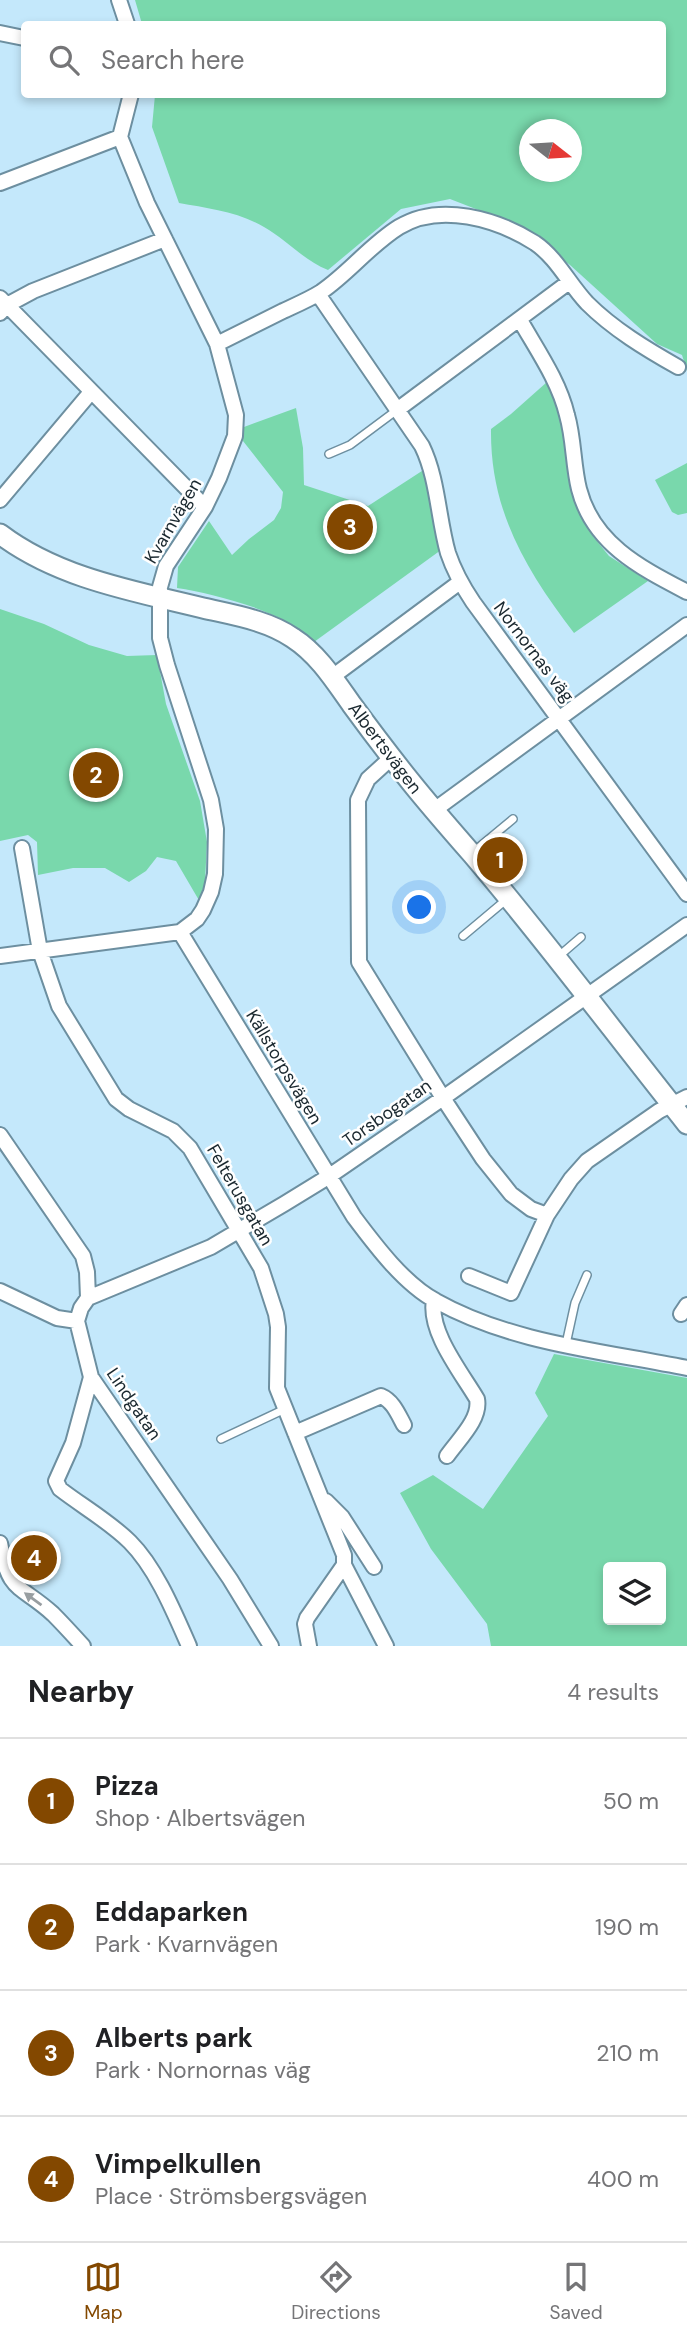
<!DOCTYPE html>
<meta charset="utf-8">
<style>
body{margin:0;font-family:"DM Sans",sans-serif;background:#f6f6f6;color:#202124}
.controls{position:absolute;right:21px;bottom:21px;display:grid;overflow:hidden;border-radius:7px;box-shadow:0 4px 10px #0003}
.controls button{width:63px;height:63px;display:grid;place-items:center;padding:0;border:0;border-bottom:2px solid #e0e0e0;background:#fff;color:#202124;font:35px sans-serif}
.compass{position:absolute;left:519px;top:119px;width:63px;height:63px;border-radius:50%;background:#fff;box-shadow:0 4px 10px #0003;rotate:107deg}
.you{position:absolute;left:420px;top:908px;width:24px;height:24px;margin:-18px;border:5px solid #fff;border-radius:50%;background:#1a73e8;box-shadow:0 0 0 10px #1a73e833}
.badge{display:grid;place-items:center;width:46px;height:46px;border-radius:50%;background:#834800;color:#fff;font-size:23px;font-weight:700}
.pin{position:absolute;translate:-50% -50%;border:4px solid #fff;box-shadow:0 2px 7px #0006}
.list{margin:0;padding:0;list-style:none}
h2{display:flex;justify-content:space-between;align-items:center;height:91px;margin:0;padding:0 28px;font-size:30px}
h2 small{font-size:23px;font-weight:400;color:#757577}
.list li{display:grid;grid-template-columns:46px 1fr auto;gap:21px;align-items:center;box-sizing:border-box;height:126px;padding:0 28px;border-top:2px solid #e0e0e0}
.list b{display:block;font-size:26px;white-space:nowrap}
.list p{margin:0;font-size:23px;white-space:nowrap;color:#757577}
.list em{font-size:23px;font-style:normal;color:#757577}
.icon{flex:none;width:38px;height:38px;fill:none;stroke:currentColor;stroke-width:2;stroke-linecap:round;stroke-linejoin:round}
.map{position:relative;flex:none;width:687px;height:1646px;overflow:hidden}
.search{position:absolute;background:#fff;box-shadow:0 4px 10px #0003;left:21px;right:21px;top:21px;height:77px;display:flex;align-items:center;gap:18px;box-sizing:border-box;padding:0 24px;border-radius:7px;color:#757577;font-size:26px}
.sheet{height:595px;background:#fff}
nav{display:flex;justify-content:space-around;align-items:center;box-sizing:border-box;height:98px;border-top:2px solid #e0e0e0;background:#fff;font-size:19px;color:#757577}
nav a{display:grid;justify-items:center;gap:4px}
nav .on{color:#834800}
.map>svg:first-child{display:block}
.green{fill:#79d8ac;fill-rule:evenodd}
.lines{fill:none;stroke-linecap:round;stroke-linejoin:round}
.lane-casing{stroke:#6d8fa0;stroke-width:10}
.street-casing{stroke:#6d8fa0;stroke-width:18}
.secondary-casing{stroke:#6d8fa0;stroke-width:23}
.lane{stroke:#fff;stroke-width:7}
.street{stroke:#fff;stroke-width:14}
.secondary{stroke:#fff;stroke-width:19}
.oneway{fill:#989ea1}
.labels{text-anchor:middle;stroke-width:5;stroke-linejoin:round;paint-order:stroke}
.street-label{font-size:18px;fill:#1a282f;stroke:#fff}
</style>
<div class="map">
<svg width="687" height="1646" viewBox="0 0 687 1646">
<rect width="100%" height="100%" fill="#c4e8fb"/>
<!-- green -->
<path class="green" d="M135,0H687V371L682,355L657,344L570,265L520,226L450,199L401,209L328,270C303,260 287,240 264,227C239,212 207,208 179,203L152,127L155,95L662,94V24H142ZM530,130H572V172H530Z
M547,382L559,410L565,437L568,477L577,507L592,535L609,556L648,581L574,633C526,570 490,511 491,429L511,414Z
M296,408L303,448L304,485L368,506L425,469L432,513L441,550L314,642C288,612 215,594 177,588L178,567L209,521L232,555L249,539L274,520L281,508L283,492L243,441L244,427Z
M687,463V513L678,515L672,512L655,480Z
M0,609L44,624L89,645L127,656L157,655L166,704L200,801L207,842L205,882L200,902L176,861L157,857L146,871L129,882L105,868H73L38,875L37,842L28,835L0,841Z
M554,1354L687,1378V1646H491L487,1624L431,1549L400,1493L433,1475L483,1509L548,1416L535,1393ZM608,1567H661V1620H608Z"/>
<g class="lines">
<defs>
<path id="lane" d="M329,454L350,445L397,410
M472,853L513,819
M463,936L507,899
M559,956L581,937
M566,1344L575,1303L587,1275
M221,1439L285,1409"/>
<path id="street" d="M119,0L127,24
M0,33L24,38
M131,94L120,137L147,203L217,344L236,415L235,436L219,478L205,507L166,566L160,587V638L167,665L211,800L216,829L215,874L211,892L203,910L197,919L180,932
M0,183L120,137
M318,294L422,446C438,479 438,518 448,553C454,571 463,587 473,602L687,894
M0,298L205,507
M0,313L7,305L33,291L165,239
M520,320C537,350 559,381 567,415C574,439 573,465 579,489C593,544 641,568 687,592
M217,344C239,333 261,322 283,311C296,305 310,299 321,292C349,273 370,245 399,227C440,202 497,219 535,243C557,258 569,284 587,303C613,329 646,349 678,367
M397,410L569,282
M0,500L91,392
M332,677L460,582
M391,758L368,779L358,800L359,962L443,1098L483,1159L511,1194L531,1209L547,1215
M433,811L687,625
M22,848L40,951L59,1006L116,1099L129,1109L173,1131L190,1148L261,1268L276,1314L278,1327L277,1388L344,1555V1565L307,1618L305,1624L309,1646
M180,932L354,1217C375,1245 404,1284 436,1301C511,1343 603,1351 687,1368
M0,956L180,932
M0,1135L83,1256L87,1272L88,1298L81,1308L77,1321L91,1377L230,1579L271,1646
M469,1276L511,1293L547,1215L571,1179L587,1161L659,1111L687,1097
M0,1291L57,1318L77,1321
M88,1298L211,1247L284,1204L328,1177L443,1098L687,925
M434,1300C428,1331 461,1372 477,1399C481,1419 458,1440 447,1456
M681,1314L687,1305
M91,1377L73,1443L56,1481L60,1489C82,1506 110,1522 130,1542C156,1568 174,1612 189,1646
M295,1433L381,1396C393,1401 398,1414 404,1425
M326,1501L342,1517L374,1567
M0,1543C9,1594 20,1584 53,1614C63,1624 73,1635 83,1646
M344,1565L386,1646"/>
<path id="secondary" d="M0,534C58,578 133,591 203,608C233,615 267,620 293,638C318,654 335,681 352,705C371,731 390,756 410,781C430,806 451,830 472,854C546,941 615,1034 687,1124"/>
</defs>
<!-- lane casing -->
<use href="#lane" class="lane-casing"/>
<!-- street casing -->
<use href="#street" class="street-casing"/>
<!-- secondary casing -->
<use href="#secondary" class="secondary-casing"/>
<!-- lane -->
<use href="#lane" class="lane"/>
<!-- street -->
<use href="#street" class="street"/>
<!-- secondary -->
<use href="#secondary" class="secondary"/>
</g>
<!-- one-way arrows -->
<defs><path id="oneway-solid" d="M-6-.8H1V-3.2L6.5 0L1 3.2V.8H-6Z" transform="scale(1.75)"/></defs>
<use class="oneway" href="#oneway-solid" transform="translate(33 1599) rotate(-144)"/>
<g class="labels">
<!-- street labels -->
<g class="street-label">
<text transform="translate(173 521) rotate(-60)" y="6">Kvarnvägen</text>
<text transform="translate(534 652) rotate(53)" y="6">Nornornas väg</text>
<text transform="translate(385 748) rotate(53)" y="6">Albertsvägen</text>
<text transform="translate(284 1067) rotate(59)" y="6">Källstorpsvägen</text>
<text transform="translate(387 1113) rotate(-35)" y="6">Torsbogatan</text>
<text transform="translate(240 1195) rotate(60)" y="6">Felterusgatan</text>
<text transform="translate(134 1404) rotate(56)" y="6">Lindgatan</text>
</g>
</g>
</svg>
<div class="controls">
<button><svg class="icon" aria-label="layers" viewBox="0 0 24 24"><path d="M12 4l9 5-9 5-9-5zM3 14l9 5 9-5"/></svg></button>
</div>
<svg class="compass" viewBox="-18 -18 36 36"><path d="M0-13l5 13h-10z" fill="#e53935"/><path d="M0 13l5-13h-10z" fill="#757577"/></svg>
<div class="you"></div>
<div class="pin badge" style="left:500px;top:860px">1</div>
<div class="pin badge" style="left:96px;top:775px">2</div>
<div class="pin badge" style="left:350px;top:527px">3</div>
<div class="pin badge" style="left:34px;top:1558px">4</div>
<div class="search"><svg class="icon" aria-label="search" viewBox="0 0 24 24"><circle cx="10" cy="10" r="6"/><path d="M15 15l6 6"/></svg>Search here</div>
</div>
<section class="sheet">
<h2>Nearby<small>4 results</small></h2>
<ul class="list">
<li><span class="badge">1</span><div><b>Pizza</b><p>Shop · Albertsvägen</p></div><em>50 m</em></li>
<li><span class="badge">2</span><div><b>Eddaparken</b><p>Park · Kvarnvägen</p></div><em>190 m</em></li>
<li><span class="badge">3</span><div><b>Alberts park</b><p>Park · Nornornas väg</p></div><em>210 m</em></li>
<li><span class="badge">4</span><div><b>Vimpelkullen</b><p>Place · Strömsbergsvägen</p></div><em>400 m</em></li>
</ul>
</section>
<nav>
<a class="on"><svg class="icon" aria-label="map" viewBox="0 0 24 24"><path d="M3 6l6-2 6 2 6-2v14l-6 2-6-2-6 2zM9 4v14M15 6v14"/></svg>Map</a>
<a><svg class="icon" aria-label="directions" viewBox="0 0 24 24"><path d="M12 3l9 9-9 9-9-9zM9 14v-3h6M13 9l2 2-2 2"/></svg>Directions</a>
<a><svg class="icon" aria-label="saved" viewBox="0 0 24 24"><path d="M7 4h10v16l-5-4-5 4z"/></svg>Saved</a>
</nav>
